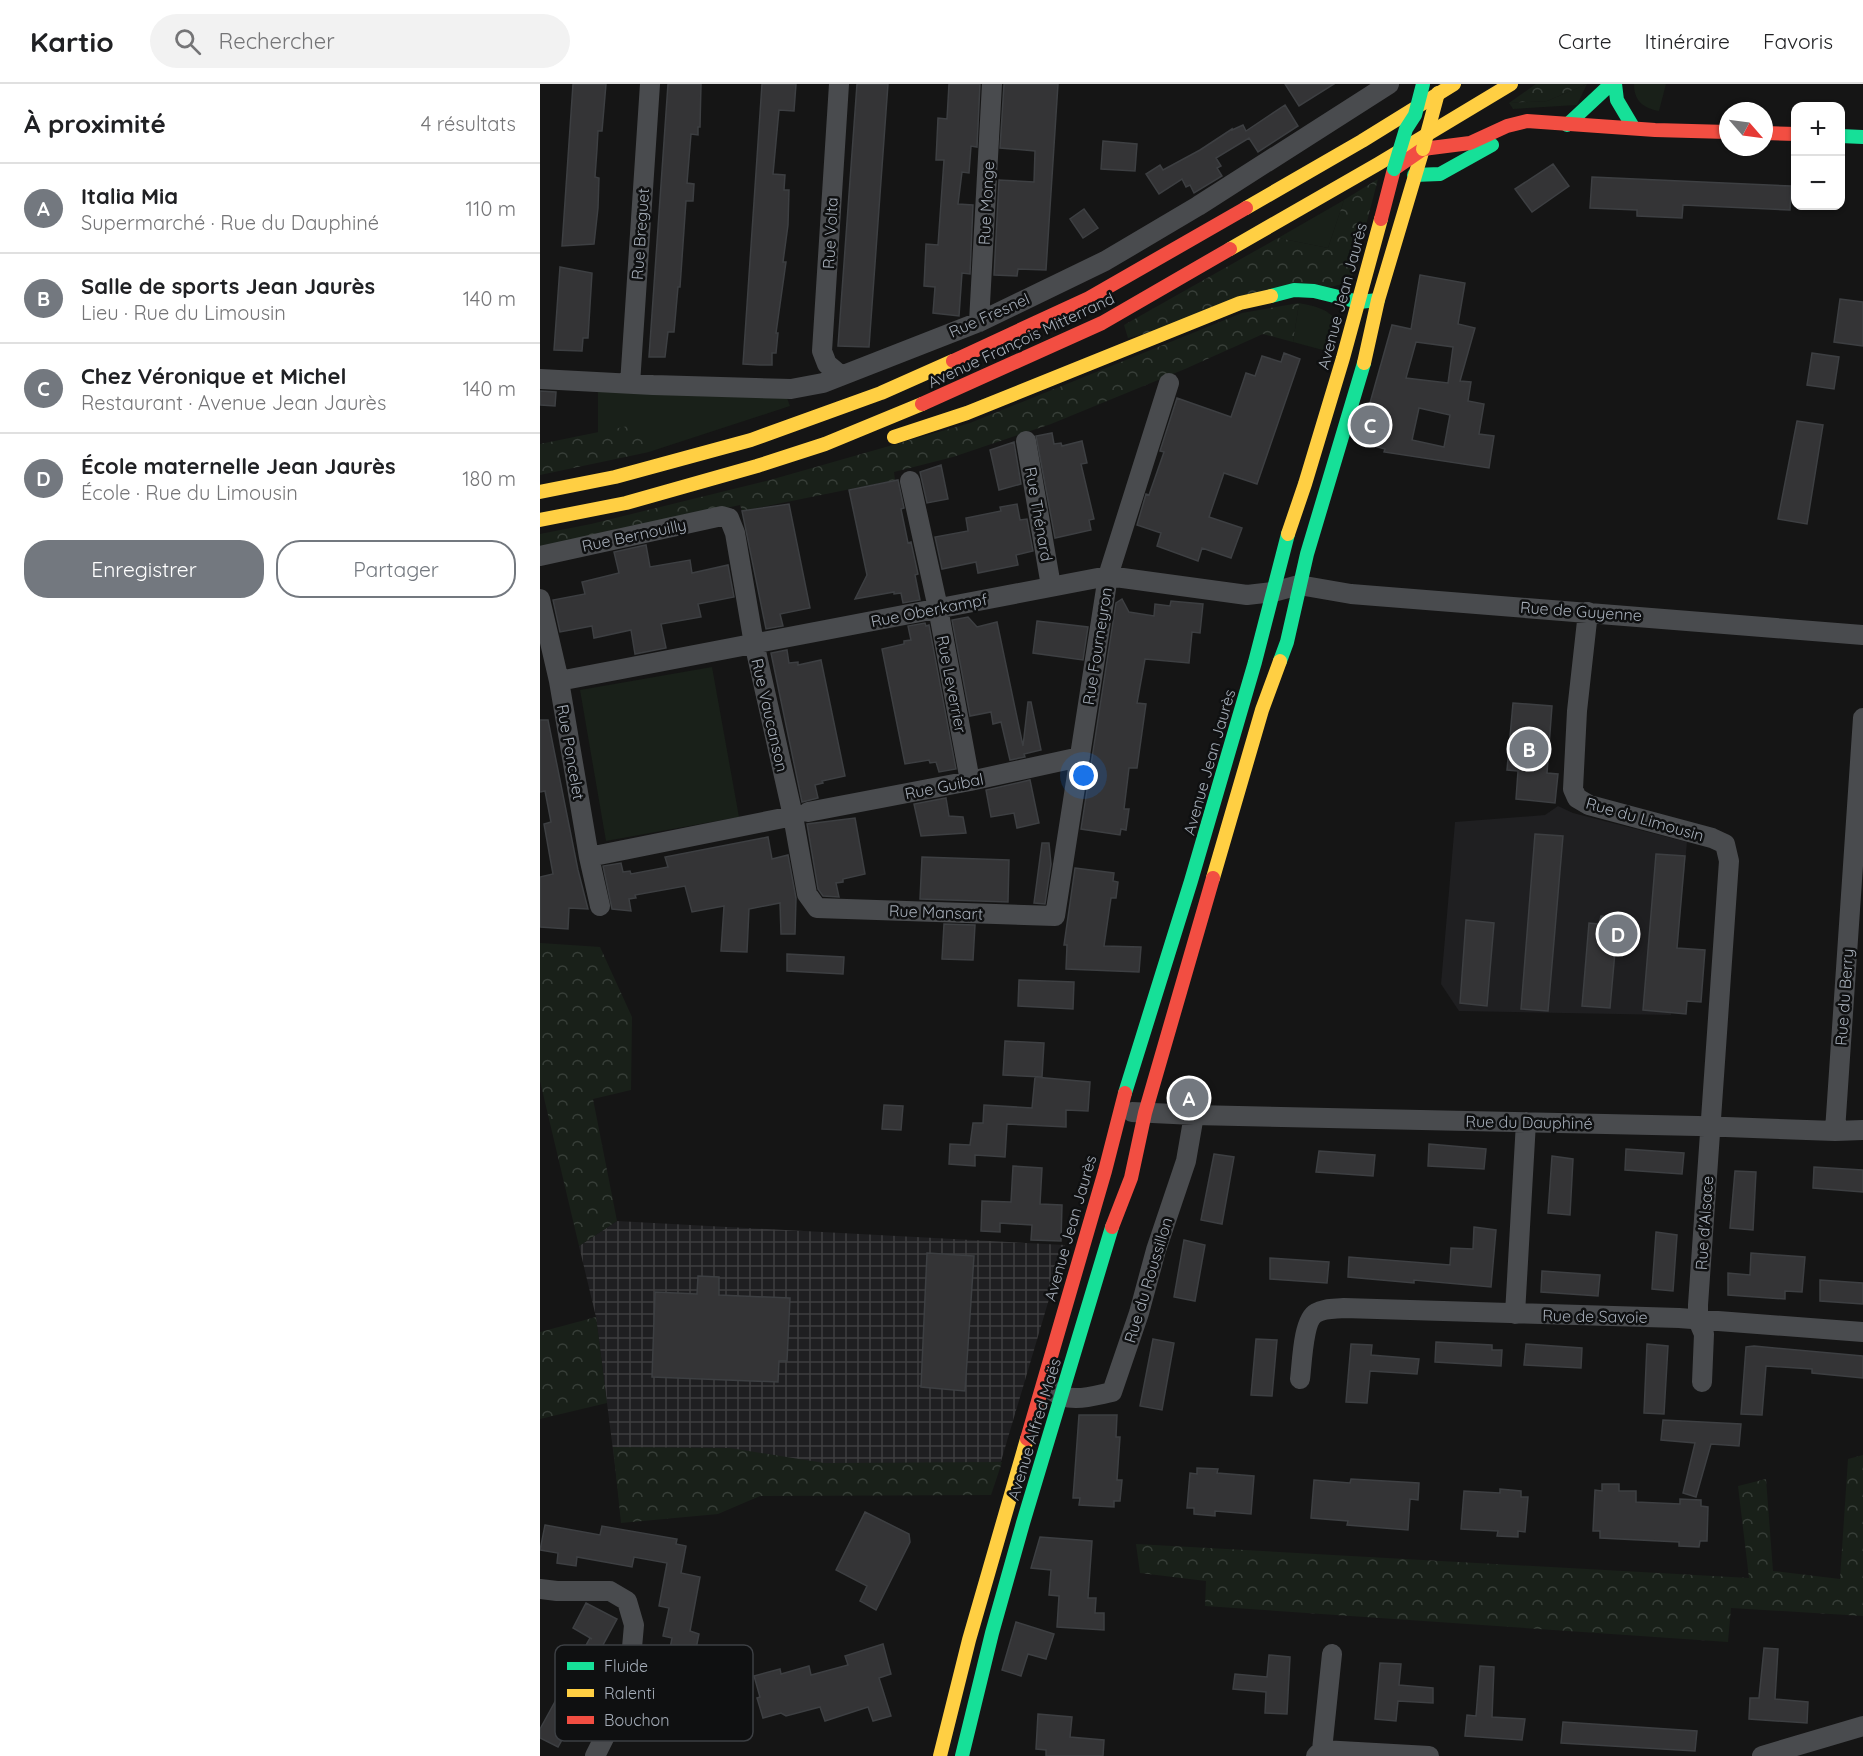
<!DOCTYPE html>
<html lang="fr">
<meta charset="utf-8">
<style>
body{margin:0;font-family:Quicksand,sans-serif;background:#f2f2f2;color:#202124}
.controls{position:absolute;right:18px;top:18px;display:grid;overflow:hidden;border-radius:12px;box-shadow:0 2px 4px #0004}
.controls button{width:54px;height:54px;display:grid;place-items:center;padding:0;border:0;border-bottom:2px solid #e0e0e0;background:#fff;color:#202124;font:30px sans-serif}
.compass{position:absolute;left:1179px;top:18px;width:54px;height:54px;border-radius:50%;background:#fff;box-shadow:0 2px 4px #0004;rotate:118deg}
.you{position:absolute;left:544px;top:692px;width:21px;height:21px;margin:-15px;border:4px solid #fff;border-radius:50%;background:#1a73e8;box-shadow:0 0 0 9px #1a73e833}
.badge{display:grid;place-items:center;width:39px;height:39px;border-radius:50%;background:#73787f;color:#fff;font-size:20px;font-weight:700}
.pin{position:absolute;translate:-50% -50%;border:3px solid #fff;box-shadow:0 2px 6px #0006}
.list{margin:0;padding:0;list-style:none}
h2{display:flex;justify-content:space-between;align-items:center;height:78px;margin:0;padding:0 24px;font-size:26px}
h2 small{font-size:20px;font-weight:400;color:#757577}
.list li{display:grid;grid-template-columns:39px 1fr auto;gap:18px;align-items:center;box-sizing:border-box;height:90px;padding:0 24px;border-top:2px solid #e0e0e0}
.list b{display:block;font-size:22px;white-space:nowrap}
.list p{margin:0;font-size:20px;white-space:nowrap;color:#757577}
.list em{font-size:20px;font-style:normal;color:#757577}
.actions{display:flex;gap:12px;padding:18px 24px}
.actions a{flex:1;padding:14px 0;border:2px solid #73787f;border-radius:24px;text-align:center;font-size:21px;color:#73787f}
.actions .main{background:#73787f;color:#fff}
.icon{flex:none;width:33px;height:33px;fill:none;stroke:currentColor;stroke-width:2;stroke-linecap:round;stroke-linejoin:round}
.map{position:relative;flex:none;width:1323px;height:1672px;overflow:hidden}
header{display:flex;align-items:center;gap:36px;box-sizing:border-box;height:84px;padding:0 30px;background:#fff;border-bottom:2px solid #e0e0e0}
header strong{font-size:28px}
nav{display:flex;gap:33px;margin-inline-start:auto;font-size:21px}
.search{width:420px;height:54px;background:#f2f2f2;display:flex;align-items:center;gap:15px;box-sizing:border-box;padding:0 21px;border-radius:33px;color:#757577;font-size:22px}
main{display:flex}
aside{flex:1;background:#fff}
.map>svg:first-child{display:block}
.built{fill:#1f1f21}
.industrial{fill:url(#industrial-grid)}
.grass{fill:#192019}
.forest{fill:url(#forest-crowns)}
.building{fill:#343436;stroke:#3d3f42;stroke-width:1.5;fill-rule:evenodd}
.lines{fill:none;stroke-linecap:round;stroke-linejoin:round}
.street{stroke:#494b4e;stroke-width:20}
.fast{stroke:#16e098;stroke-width:14}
.slow{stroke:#ffcf43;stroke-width:14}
.jam{stroke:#f24e42;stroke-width:14}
.fast-bridge{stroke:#16e098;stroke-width:14}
.slow-bridge{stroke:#ffcf43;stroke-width:14}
.labels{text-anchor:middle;stroke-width:5;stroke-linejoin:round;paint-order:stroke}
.street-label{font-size:16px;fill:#a5adb8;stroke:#0f1011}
.key{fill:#0f1011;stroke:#3c3f43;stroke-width:1.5}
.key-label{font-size:16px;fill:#a5adb8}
</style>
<header>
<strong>Kartio</strong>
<div class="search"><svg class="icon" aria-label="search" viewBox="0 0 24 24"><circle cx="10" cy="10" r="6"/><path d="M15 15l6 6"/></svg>Rechercher</div>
<nav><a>Carte</a><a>Itinéraire</a><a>Favoris</a></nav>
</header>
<main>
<aside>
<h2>À proximité<small>4 résultats</small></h2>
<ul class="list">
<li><span class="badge">A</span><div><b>Italia Mia</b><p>Supermarché · Rue du Dauphiné</p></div><em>110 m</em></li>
<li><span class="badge">B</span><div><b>Salle de sports Jean Jaurès</b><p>Lieu · Rue du Limousin</p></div><em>140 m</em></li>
<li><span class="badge">C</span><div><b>Chez Véronique et Michel</b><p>Restaurant · Avenue Jean Jaurès</p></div><em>140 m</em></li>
<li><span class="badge">D</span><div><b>École maternelle Jean Jaurès</b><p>École · Rue du Limousin</p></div><em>180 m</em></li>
</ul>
<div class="actions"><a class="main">Enregistrer</a><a>Partager</a></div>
</aside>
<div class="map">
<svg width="1323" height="1672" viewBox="0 0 1323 1672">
<defs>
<pattern id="industrial-grid" width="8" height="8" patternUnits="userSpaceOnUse" patternTransform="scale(1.5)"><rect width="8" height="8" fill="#1f1f21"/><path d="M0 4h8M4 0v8" fill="none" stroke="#3d3d3f"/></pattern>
<pattern id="forest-crowns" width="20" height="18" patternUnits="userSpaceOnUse" patternTransform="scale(1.5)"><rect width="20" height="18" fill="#192019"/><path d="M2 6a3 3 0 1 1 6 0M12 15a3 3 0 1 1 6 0" fill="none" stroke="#373e38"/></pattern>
</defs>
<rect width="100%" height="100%" fill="#151515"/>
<!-- built -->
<path class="built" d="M1018,722L1033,729L1147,758L1131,931L919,927L901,900L915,738L1005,731Z"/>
<!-- industrial -->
<path class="industrial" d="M77,1137L525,1161L454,1401L79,1413L56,1233L39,1162Z"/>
<!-- grass -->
<path class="grass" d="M1047,0L1037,21L973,25L969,19L1007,17Z
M1094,0H1126L1119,27C1103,24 1094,17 1094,0Z
M804,116L788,164L738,154Z
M759,219C776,222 789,225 798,239L790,268L753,258Z
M58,308L246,311L250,322L109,368L58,348Z
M172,583L199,733L66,757L40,606Z"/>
<!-- forest -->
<path class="forest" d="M996,0H1047L1007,17L969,19Z
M838,95L813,191L806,199L588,254L584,241L738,154L788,164L804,116Z
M759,219L753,258L723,250L645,285L511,340L413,373L354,388L355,396L202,427L200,421L0,464V450L51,440L230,396L430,339L702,229Z
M93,341L109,368L0,391V360Z
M0,859L60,863L92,933L91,1006L53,1015L77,1137L39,1162L0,997Z
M56,1233L67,1319L0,1335V1248Z
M73,1363L190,1364L284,1379L462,1378L451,1411L220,1412L178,1430L81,1439Z
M1323,1371V1532L1191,1524L1188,1558L665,1522L666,1497L600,1489L596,1460L1209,1494L1198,1402L1226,1395L1233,1487L1300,1495L1308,1375Z"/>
<!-- building -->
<path class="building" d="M33,0H66L62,47H58L57,65L55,93L59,94L58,124L54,160L22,162Z
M128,0H161L160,43H158V51L151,50L147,99L154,100L153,117H146L140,203H138L134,248H128L125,273H109Z
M222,0H256L254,27L239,26L233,90L245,91L244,106H249L248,141L243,178H246L236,249H238L236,269H232V281H220L203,280Z
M317,0H348L329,263L298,262Z
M409,0H440L437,63L431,62L429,89L422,88L418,120L433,121L430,190L422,189L419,232L393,229L395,203L384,202L386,160L398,161L404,76H396L398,34L407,35Z
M464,0H518L506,186L478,185L477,192L454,191L459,96L494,98L495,67L460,64Z
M745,0H794L759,22Z
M745,21L758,42L718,68L709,54L676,74L681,82L677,84L682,92L654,109L650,101L646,103L642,95L619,110L606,90L620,81L623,86L660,66L692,45V46L703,41L706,47Z
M563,57L597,60L595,87L561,85Z
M1013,80L1029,102L992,128L975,105Z
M1052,93L1251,102L1250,126L1143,121L1142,134L1097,132V126L1050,124Z
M544,125L558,144L543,154L530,135Z
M20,183L52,189L48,254H43L42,267L14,266Z
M880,191L925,199L918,240L935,244L920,297L931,298L928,317L944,320L939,350L954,352L949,384L844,368L845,365L819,358L852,241L871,245ZM876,258L913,263L908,299L866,294ZM879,324L910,331L904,363L872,356Z
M1300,215L1323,218V262L1294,258Z
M744,269L760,275L717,400L684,389L669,433L702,444L691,474L662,464L658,477L617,462L621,449L597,441L606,410L609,411L624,368L620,367L637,314L691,333L706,289L715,292L722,272L741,278Z
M1272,269L1299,273L1294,305L1267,301Z
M0,307L16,308L15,322L0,321Z
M1257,337L1283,341L1267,440L1238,435Z
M512,349L514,360L521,359L522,362L542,357L547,379L541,380L554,435L549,436L551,446L515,454L496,352Z
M474,358L481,400L459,406L450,366Z
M401,381L408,415L387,419L380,388Z
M358,396L364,424L361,425L368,459L371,458L378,490L375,491L380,516L363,519L361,509L354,510V508L315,515L327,491L309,406Z
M249,420L270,524L240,530L243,542L226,545L202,427Z
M477,420L480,436L487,435L493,467L476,471L478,481L438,489L436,478L402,485L395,453L428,447L426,434L461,427L460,423Z
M106,461L110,483L150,476L152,489L188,481L194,513L158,520L161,533L121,540L126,564L95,570L91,546L54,554L52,542L20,548L13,516L45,510L42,498L79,489L74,468Z
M582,515L589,528L614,532L615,520L630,522L631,517L663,520L660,549L652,548L649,579L605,575L597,619L606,620L597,684H589L584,725H589L586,746L581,745L580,751L541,745L576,519Z
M428,533L437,543L457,538L483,662L488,618H491L501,666L484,670L485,673L470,676L461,638L453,640L451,628L430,632L412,536Z
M497,537L548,543L543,576L493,569Z
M385,539L386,542L389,541L416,685L399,688L396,678L390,679L389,676L365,680L342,565L364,560V557L371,556L368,542Z
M247,566L249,579L258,578V581L281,576L305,692L282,697L283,699L275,701L278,714L262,718L231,569Z
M973,619L1012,622L1007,689L1018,690L1015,719L976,715L978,687L967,686Z
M0,636H8L38,786L48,825L29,824L28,845L0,843V793L13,790L4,740L11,738L5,707L0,708Z
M490,696L499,739L477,744L474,729L451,733L446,706Z
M406,714L409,732L423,733L426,749L381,752L374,720Z
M315,734L325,790L303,795V798L296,799L299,813L283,812L278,805L267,740Z
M995,750L1023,752L1008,927L981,925Z
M228,753L232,775L248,771L256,814L255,850H241L240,819L209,825L207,868L181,867L184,822L152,828L145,802L95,811L96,814L89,815L91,827L72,825L63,782L81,779L83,788L90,787L91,790L128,783L125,773Z
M502,759H509L511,780L505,820L494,819Z
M1116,770L1145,772L1137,864L1165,866L1161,918L1147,917L1146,930L1103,926Z
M382,773L469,776L468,818L380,815Z
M535,784L574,789L573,797L578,798L576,814H571L564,862L601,863L599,888L526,885L527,861H524Z
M1061,832L1078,834L1070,924L1042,922L1049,839L1059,840Z
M926,836L954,839L947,922L920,919Z
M404,840L435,841L433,876L402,875Z
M247,870L304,873L303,890L247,887Z
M479,896L534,898L533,925L478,922Z
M465,957L504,959L502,993L463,991Z
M495,993L550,998L548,1027L526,1026V1043L467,1040L465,1073L435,1071V1082L409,1080L410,1060L430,1061L433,1039H443L444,1021L492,1024Z
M344,1021L363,1022L361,1046L342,1045Z
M889,1060L946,1065L944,1085L888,1082Z
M1086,1065L1144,1069L1142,1090L1085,1086Z
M779,1067L835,1071L833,1092L776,1088Z
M674,1070L694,1073L682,1140L661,1136Z
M1012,1072L1033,1075L1030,1131L1008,1129Z
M473,1082L502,1084L500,1120L522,1121L521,1157L491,1156L492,1141L460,1139V1148L441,1147L442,1117L471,1118Z
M1274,1083L1323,1086V1108L1273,1104Z
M1195,1087L1216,1088L1213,1146L1190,1144Z
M934,1143L956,1146L951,1203L874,1196V1199L808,1193L809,1173L910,1181L911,1164L933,1165Z
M1116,1148L1137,1151L1133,1207L1112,1205Z
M644,1156L665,1161L655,1217L634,1213Z
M387,1169L434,1172L425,1307L381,1303Z
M1211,1169L1265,1173L1262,1208L1245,1207V1215L1188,1211V1189L1210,1191Z
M730,1174L789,1178L787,1199L730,1195Z
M1002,1187L1060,1191L1058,1212L1001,1208Z
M158,1192L179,1193V1211L250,1214L247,1277H239L238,1298L112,1293L115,1208L157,1210Z
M1280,1196L1323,1199V1220L1280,1217Z
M613,1255L634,1259L622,1326L600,1322Z
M716,1255L737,1256L732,1312L711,1311Z
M896,1258L952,1261V1266H962L961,1282L895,1278Z
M811,1260L832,1261L831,1271L879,1275L877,1290L830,1287L827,1319L806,1318Z
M986,1260L1042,1264L1041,1284L984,1281Z
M1107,1260L1128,1262L1124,1330L1104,1329Z
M1214,1262L1323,1272V1294L1272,1289V1285L1226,1282L1222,1331L1201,1330L1206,1263Z
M539,1331H577L576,1353H580L577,1396H582L580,1417H574V1423L539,1421L540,1414H533Z
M1123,1336L1201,1340L1199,1362L1171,1360L1156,1413L1143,1409L1155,1359L1121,1356Z
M657,1384L678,1385L677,1389L714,1392L711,1430L675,1427V1432L654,1430V1424H647L650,1389L657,1390Z
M811,1395L879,1399L878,1416L870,1415L868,1446L807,1441L808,1437L771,1434L774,1396L810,1399Z
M1062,1400H1079V1407H1096V1418L1140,1420V1415L1161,1416V1422L1168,1423L1167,1457H1160L1159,1463L1139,1462V1458L1060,1454V1447H1053L1055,1406L1062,1407Z
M960,1405L981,1407V1413H988L985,1448L978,1447V1453L957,1452L958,1447L921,1445L924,1407L960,1409Z
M325,1428L369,1450L370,1458L336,1526L320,1517L327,1502L296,1486Z
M5,1441L60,1451L62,1442L137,1455L136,1460L146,1462L141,1489L160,1493L150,1547L159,1550L148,1604L165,1607L159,1635L135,1630L138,1612L128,1610L130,1600L123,1599L132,1554L123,1552L129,1524L119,1522L127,1479L94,1473L92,1483L37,1473L36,1482L17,1479L18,1469L0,1466Z
M500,1453L552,1457L548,1514H556L555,1529H564V1546L517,1543L519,1512L509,1511L511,1486L491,1484Z
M46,1519L77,1535L63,1561L71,1565L62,1582L71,1586L61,1603L53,1598L36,1630L44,1635L35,1651L27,1647L18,1663L0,1654V1645L50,1554L52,1555L33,1544Z
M476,1538L514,1550L506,1575L488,1570L481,1592L462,1586Z
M343,1560L351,1590L339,1594L351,1632L333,1637L328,1623L285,1637L280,1623L246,1632L241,1629L223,1634L217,1614L220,1613L214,1592L240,1585L241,1590L269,1582L271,1591L308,1581L305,1572Z
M1224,1564L1238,1565L1235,1615L1268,1618L1267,1639L1209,1635L1210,1614H1219Z
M729,1571L750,1573L747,1630L725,1629L726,1608L693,1605L695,1590L727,1593Z
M840,1579L861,1580L859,1601L893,1604V1619L858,1617L856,1637L835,1635Z
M940,1582L954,1583L952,1633L985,1635L982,1656L925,1652L927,1631L936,1632Z
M498,1630L532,1633L530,1653L564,1656L563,1672H506V1666L496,1665Z
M1023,1638L1157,1647L1155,1667L1021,1659Z"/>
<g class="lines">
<!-- street -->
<path class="street" d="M299,0L282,267L287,280L300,291
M439,238L452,0
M0,295L113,301L251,305L283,299L439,238L565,177L658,122L849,0
M90,300L110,0
M486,357L511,502
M370,397L398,524L430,697
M0,472L182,432L189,434L195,449L213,554L253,732L267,810L277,824L515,832L568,492L629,299
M0,515L19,597L49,773L60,822
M1048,528L1037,627L1033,705L1037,714L1049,721L1172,754L1185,760L1189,777L1158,1221V1236L1164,1250L1162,1298
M19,597L568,492L707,511L733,508L759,501L811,510L1323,551
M268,728L430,697L540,673
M49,773L253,732
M592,1028L654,1031L1158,1042L1295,1047L1323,1046
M1295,1047L1323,634
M975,1230L986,1038
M760,1295C762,1280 763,1236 776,1229C784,1224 795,1225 804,1224L1139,1234L1323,1248
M513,1307C529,1320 552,1312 572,1308L599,1229L616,1166L646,1077L654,1031
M0,1505L17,1507H70L87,1517L94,1541L90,1586L75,1632L55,1672
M782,1666L889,1672
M776,1672L782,1666L792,1570
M1222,1672L1323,1642"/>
<!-- fast -->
<path class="fast" d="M1075,0L1077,16L1093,43
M1027,41L1071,0
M1300,52L1323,53
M874,91L900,90L952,61
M731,212L754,206L774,207L819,218L838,216
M740,577L747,558L767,470L824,279
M585,1009L651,797L715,578L748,450
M422,1672L452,1549L483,1439L572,1143"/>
<!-- slow -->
<path class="slow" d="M706,124L822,57L914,0
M690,165L838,80L971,0
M824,279L838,216L883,65
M354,353L427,329L700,219L731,212
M0,408L75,393L211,356L341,309L413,277
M0,436L86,419L217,382L285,360L382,320
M748,450L765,400L803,274L841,135
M673,794L722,626L740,577
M400,1672L429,1556L487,1355"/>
<!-- jam -->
<path class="jam" d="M1224,49L1256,50
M841,135L854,85L883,65L930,59L967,42L987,37L1115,46L1188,48
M413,277L549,214L706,124
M382,320L562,239L690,165
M572,1143L591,1094L605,1029L673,794
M487,1355L565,1087L585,1009"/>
<!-- fast-bridge -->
<path class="fast-bridge" d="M854,85L866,45L875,31L883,0"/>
<!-- slow-bridge -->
<path class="slow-bridge" d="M883,65L898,9"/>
</g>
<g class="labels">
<!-- street labels -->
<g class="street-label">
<text transform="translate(446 119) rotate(-87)" y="6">Rue Monge</text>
<text transform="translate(290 149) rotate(-87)" y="6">Rue Volta</text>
<text transform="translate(100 150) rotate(-86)" y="6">Rue Breguet</text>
<text transform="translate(802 212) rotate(-75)" y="6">Avenue Jean Jaurès</text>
<text transform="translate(449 231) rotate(-24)" y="6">Rue Fresnel</text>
<text transform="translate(481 256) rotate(-25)" y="6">Avenue François Mitterrand</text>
<text transform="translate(499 430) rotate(80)" y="6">Rue Thénard</text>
<text transform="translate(94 451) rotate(-12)" y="6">Rue Bernouilly</text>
<text transform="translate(389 526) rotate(-11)" y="6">Rue Oberkampf</text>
<text transform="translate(1041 527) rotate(4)" y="6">Rue de Guyenne</text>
<text transform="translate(557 562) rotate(-81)" y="6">Rue Fourneyron</text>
<text transform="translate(412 600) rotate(79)" y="6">Rue Leverrier</text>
<text transform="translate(230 631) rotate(77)" y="6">Rue Vaucanson</text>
<text transform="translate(31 668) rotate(80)" y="6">Rue Poncelet</text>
<text transform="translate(669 678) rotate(-74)" y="6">Avenue Jean Jaurès</text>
<text transform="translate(404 702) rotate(-11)" y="6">Rue Guibal</text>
<text transform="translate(1105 735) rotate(16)" y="6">Rue du Limousin</text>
<text transform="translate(396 828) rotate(2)" y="6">Rue Mansart</text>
<text transform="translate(1304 913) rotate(-86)" y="6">Rue du Berry</text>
<text transform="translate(989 1038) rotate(1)" y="6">Rue du Dauphiné</text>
<text transform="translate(1164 1139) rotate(-86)" y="6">Rue d'Alsace</text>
<text transform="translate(530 1144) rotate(-74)" y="6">Avenue Jean Jaurès</text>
<text transform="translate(608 1196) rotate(-73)" y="6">Rue du Roussillon</text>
<text transform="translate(1055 1232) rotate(1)" y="6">Rue de Savoie</text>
<text transform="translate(494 1345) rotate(-73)" y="6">Avenue Alfred Maës</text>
</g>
</g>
<!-- legend -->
<rect x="15" y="1561" width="198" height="96" rx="9" class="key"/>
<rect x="27" y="1578" width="27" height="8" fill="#16e098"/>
<rect x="27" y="1605" width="27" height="8" fill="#ffcf43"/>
<rect x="27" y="1632" width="27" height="8" fill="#f24e42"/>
<g class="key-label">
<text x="64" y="1588">Fluide</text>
<text x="64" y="1615">Ralenti</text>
<text x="64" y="1642">Bouchon</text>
</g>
</svg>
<div class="controls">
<button>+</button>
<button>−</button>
</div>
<svg class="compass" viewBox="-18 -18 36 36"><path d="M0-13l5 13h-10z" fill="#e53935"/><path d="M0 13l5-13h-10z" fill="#757577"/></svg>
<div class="you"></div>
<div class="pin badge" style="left:649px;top:1014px">A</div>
<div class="pin badge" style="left:989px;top:665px">B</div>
<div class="pin badge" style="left:830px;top:341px">C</div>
<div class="pin badge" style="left:1078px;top:850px">D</div>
</div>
</main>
